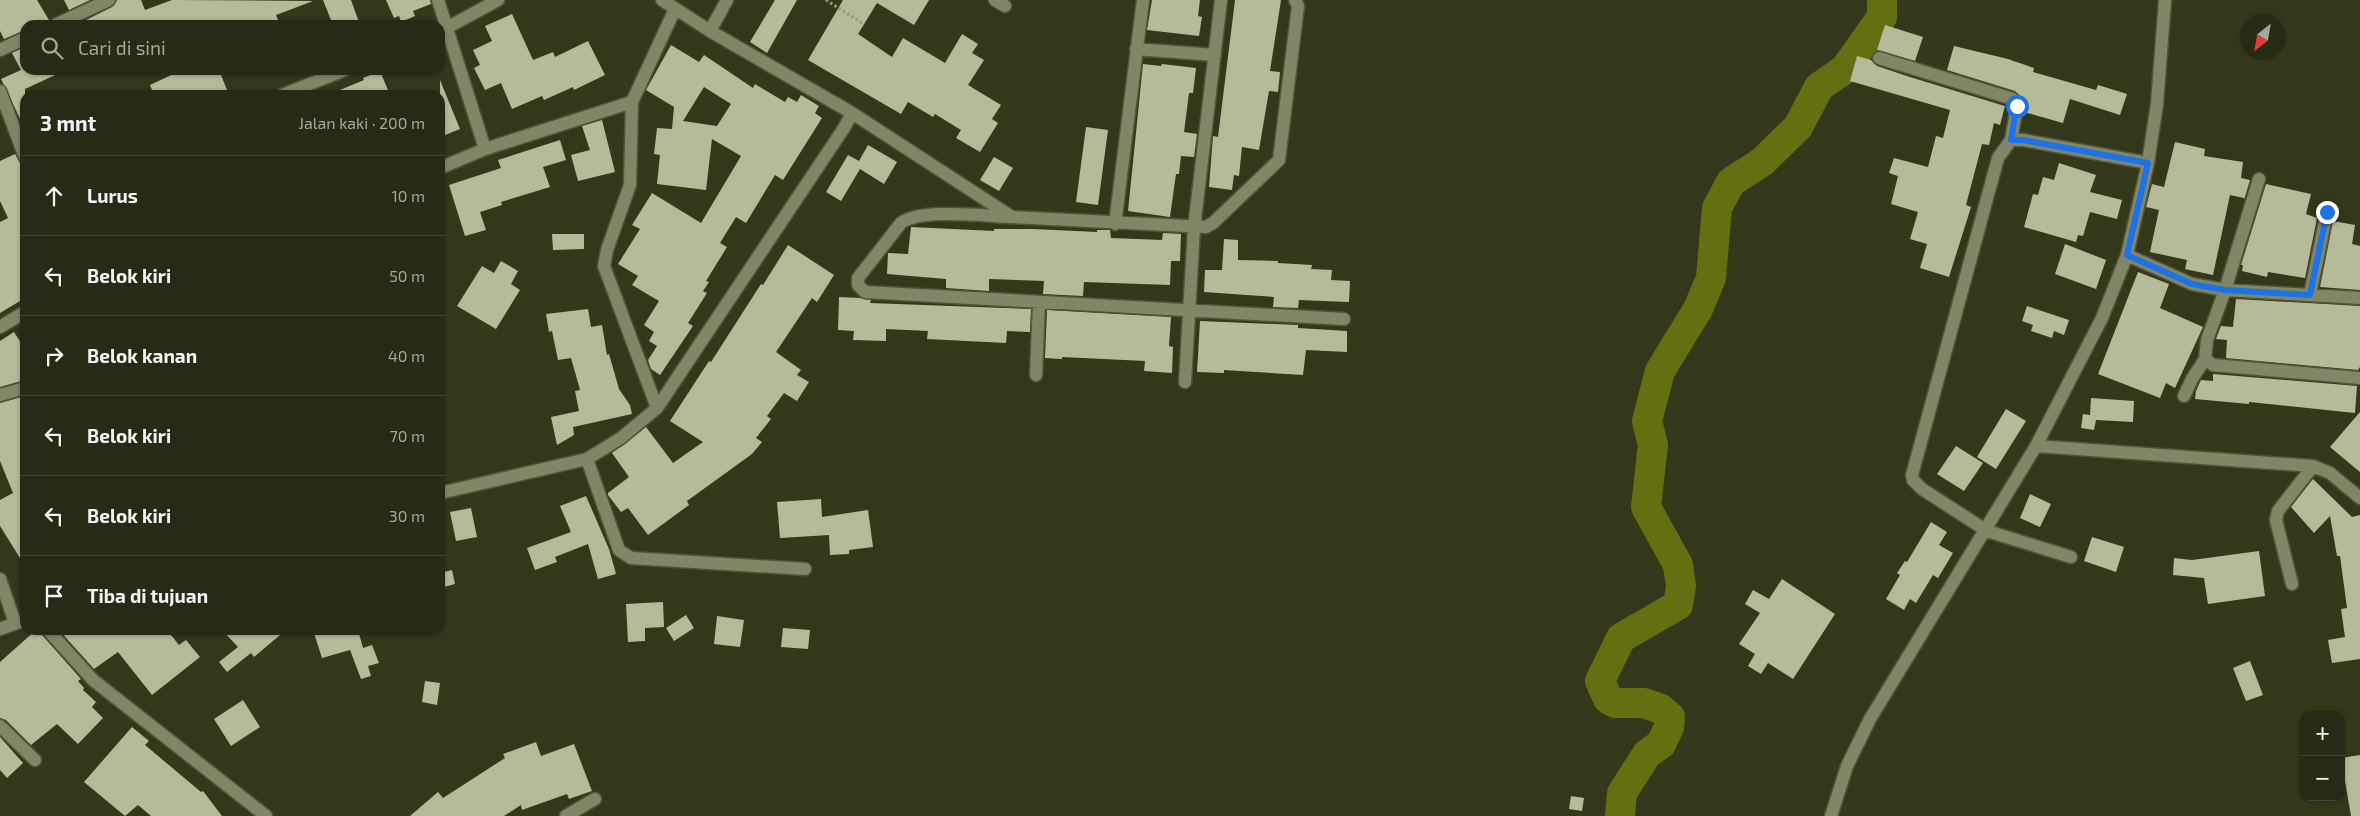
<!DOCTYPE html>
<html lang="id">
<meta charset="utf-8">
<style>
body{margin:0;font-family:"Exo 2",sans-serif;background:#2f321d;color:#f1f3f6}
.controls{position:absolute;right:15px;bottom:15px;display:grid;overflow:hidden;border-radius:10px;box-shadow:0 1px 4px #0004}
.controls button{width:45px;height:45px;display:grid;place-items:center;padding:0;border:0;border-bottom:1px solid #434634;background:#272a14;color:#f1f3f6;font:25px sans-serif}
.compass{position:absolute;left:2240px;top:15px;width:45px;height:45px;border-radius:50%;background:#272a14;box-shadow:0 1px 4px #0004;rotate:211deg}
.stop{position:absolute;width:15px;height:15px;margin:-11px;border:4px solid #1a73e8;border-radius:50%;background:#fff}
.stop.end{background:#1a73e8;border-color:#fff;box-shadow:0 1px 5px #0008}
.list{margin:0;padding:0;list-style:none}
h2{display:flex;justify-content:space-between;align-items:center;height:65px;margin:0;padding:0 20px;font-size:21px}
h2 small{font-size:16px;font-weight:400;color:#a4a7a0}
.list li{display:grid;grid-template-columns:32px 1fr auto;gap:15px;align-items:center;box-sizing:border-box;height:80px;padding:0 20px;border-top:1px solid #434634}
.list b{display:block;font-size:19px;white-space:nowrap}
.list em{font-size:16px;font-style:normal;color:#a4a7a0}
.icon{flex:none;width:28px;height:28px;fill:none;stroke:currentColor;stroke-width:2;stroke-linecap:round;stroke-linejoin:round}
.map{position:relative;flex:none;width:2360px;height:816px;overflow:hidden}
.search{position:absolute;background:#272a14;box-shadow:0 1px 4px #0004;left:20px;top:20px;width:425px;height:55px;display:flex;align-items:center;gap:12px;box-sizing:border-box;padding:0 18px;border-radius:15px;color:#a4a7a0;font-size:19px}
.panel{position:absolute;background:#272a14;box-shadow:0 1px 4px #0004;left:20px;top:90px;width:425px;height:545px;border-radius:15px}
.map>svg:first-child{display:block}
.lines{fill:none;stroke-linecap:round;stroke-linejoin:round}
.river{stroke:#656f12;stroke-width:30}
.building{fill:#b5bb99;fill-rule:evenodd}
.minor-casing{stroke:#51543b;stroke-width:15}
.path{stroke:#949881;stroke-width:3;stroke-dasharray:2.5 2.5;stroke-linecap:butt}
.minor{stroke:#818666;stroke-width:12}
.route{stroke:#1a73e8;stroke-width:6}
</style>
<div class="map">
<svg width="2360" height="816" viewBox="0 0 2360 816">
<rect width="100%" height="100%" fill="#34381b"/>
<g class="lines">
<!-- river -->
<path class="river" d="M1620,816L1622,793L1647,754L1661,744L1669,727L1670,717L1661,709L1644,703H1615L1608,699L1600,681L1621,638L1678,605L1681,586L1678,565L1646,507L1653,445L1647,421L1660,371L1698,309L1711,278L1717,208L1731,182L1762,162L1798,127L1819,87L1845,69L1882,17V0"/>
</g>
<!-- building -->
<path class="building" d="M0,0H37L49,20L47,25H25V30L4,39L0,31Z
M64,0H90L69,10Z
M117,0H141L145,10L172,0L313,1L276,15L280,25H76L112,7Z
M323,0H351L360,25H333Z
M386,0H430L431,4L413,11L415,16L401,22L399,16L394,18Z
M775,0H797L767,53L750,42Z
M843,0H929L914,25L877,3L858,34L892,57L903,38L945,63L962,34L978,44L972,53L984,60L968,85L1001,105L992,119L998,123L980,152L956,138L961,130L935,114L933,117L908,102L901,114L808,60Z
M1152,0H1200L1198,16L1202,17L1199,36L1147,30Z
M1235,0H1281L1270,71L1280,72L1278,92L1269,91L1259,150L1242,147L1239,176L1234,175L1232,190L1209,187L1213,136L1218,137Z
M512,14L533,60L553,52L555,57L588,41L605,75L574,90L573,87L544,100L542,96L512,109L501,83L485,90L474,68L480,65L473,50L492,41L485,26Z
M1885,25L1923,37L1915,61L1877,50Z
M671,45L699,62L704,55L753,88L755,84L785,102L788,97L797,102L801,95L819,106L815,113L822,118L783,180L775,175L746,223L736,217L720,243L727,247L706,281L709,282L703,291L707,293L688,323L693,326L660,375L651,369L648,360L657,346L649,341L654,332L644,325L659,301L632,285L638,276L618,264L640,229L632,225L652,193L701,223L741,156L712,139L706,190L657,184L660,155L654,154L657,128L672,129L674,107L646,90ZM704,87L731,104L717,126L683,121Z
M1954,46L2008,59L2034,68L2033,72L2096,90L2098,85L2127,94L2120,115L2070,99L2063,123L2024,112V102L2015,91L1947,70Z
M25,47V70H66L25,89V129L1,79L21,70L12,53Z
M1857,56L1871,60L1877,66L1910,77L2008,107L2005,106L2000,125L1994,123L1989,145L1982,144L1966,205L1971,207L1949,277L1920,268L1927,244L1910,239L1918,212L1891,204L1898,176L1889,173L1894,158L1928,167L1936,136L1943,138L1950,110L1850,81Z
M1143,64L1161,66L1162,64L1196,68L1193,93H1189L1184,132L1197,134L1194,157L1181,156L1179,174H1176L1170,217L1128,211Z
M182,70H219L229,95H154L150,85Z
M380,71L390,95H328L364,80L363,78Z
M440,80L460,129L440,137Z
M602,120L615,172L578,181L571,155L590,150L582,126Z
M1086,127L1108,130L1098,205L1076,202Z
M560,140L566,160L543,167L550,187L501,202L502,205L480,212L486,230L465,236L449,185L501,168L498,160Z
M2175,142L2205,149L2204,156L2243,162L2241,178L2250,180L2244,200V198L2230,195L2213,275L2185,269L2187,260L2150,252L2159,210L2146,207L2152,184L2164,187Z
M868,145L897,162L884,184L860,169L841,201L826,192L848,155L859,161Z
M15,154L20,163L25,165V298L0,313V222L8,218L0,201V161Z
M994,157L1013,168L999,191L980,180Z
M2059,163L2096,175L2090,192L2122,200L2117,219L2090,212L2083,236L2078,235L2076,242L2024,227L2033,194L2038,195L2043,177L2054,180Z
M2266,184L2311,194L2306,214L2317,218L2305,278L2268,272L2267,277L2242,271L2243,265H2241Z
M2333,221L2355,225L2352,244L2360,246V290L2320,287Z
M911,227L994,231V229H1033L1097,232V230H1110L1111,238L1162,240L1163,233L1181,234L1180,261H1171L1170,285L1084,282L1083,296L1043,294L1044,281L989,279V291L946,288V279L887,274L888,253L908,254Z
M552,234H584V249L553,250Z
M1224,239L1238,240V260L1278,261V263L1312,265L1311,269L1332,270L1331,280L1350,281L1349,302L1299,300L1298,308L1273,307L1274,297L1204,292L1205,270H1222Z
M2065,244L2106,260L2096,289L2055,274Z
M788,245L834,275L817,302L812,298L776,352L801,370L797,375L809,382L797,401L784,393L767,416L771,419L756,438L762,442L752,454L687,501L689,505L648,535L628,508L621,512L608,495V493L629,477L612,453L646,427L673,463L703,442L670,421L709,361L711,362L761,284L763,285Z
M501,261L518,271L511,284L520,290L496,329L457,306L482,266L494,273Z
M2138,272L2169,284L2160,308L2203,327L2175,388L2166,383L2160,398L2098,374Z
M839,297L860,298L871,300L870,303L1031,309L1030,332L1007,331L1006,343L927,339L928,331L886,329V341L853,340L854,331L838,330Z
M2236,299L2360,306V367L2358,370L2226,358L2227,340L2216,339L2221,326L2233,327Z
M2027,306L2069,320L2064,335L2054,331L2052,338L2031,331L2033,325L2022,321Z
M588,309L591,327L602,325L607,355L609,354L619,389L630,405L632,414L573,427L574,435L557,445L551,417L579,411L575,391L580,390L571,358L558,360L552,331L549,332L546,314Z
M1047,310L1171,317L1169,346L1173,347L1172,373L1144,371L1145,361L1062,357V359L1045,358Z
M1200,321L1298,325V328L1347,331V352L1306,350L1303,375L1224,370V373L1197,372Z
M14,332L25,349V380L0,387V341Z
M2213,374L2357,386L2355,413L2249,402V404L2195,399L2196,391L2201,380L2213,381Z
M25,396V566L0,526V500L13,493L0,461V403Z
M2091,398L2134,401L2133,422L2096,420L2094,430L2081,428L2083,414L2090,415Z
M2006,409L2026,421L1996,469L1977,457Z
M2360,412V472L2330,447Z
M1956,446L1983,463L1964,491L1937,474Z
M2313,479L2352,517L2360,515V659L2332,663L2328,640L2345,637L2341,609L2347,608L2340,556H2337L2330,516L2314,533L2291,507Z
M2030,494L2051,504L2040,527L2020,518Z
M586,496L609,549L616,574L598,579L588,544L555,557L557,562L535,570L527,548L571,532L560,506Z
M821,499L822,517L868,510L873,547L849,550V554L830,555L829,535L780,538L777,502Z
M471,508L477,537L456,541L450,512Z
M1931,522L1947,532L1939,545L1953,553L1938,578L1933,575L1916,603L1910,599L1904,610L1886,599L1900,575L1897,573L1905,561L1907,562Z
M2092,537L2124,547L2116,572L2084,561Z
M2259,551L2265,596L2208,604L2204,578L2173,575L2174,558L2192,560Z
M452,570L455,584L440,588V573Z
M1782,579L1835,614L1793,679L1768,663L1761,674L1748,666L1755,654L1739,644L1760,613L1745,604L1753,590L1769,599Z
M663,602L664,627L645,628V641L628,642L626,604Z
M686,615L694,628L674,641L666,628Z
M717,616L744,620L740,647L714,644Z
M783,628L810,630L808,649L781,647Z
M36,630H40L42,635L81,679L78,681L84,688L83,690L96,702L92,707L103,718L78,744L57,724L31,745L6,720L0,718V662Z
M59,630H167L179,645L186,640L200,657L152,695L118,652L94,669Z
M222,630H286L254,657L251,653L227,672L219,662L238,647Z
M313,630H358L363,648L372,645L379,663L368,666L371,676L361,679L350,650L322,658Z
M2250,661L2263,695L2246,701L2233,668Z
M425,681L440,683L437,705L422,702Z
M243,700L260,727L231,746L214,719Z
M132,727L149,741L145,745L201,792L203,791L222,816H151L138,805L125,816L84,782Z
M0,737L23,763L7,778L0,770Z
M536,742L541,756L574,744L592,791L569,799L567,794L522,810L521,805L504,816H410L438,792L443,798L505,758L503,754Z
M2360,755V816H2351L2341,758Z
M1571,796L1584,798L1582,811L1569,809Z"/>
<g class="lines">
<defs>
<path id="minor" d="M438,0L485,149
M995,0L1005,6
M55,25L109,0
M441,31L498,0
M710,31L727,0
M1136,49L1215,55
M0,50L25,38
M1879,58L2013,99L2017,106L2011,140
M0,91L25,157
M282,95L345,70
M632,102L630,185L607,250L604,266L657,408
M852,113L1012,217L1206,227L1213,223L1279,160L1298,6L1295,0
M440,168L485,149L632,102L675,9
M2259,179L2225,290L2207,340L2205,359L2213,365L2360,378
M1012,217C985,216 921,208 901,223L858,278V285L865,292L1344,319
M1115,224L1143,0
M2127,255L2192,284L2225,290L2360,298
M2310,295L2327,212
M0,327L25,312
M1036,375L1039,302
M1185,382L1194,228L1221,0
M0,395L25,388
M2184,396L2192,379L2205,359
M2036,446L2313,466L2330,473L2360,498
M587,459L619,550L631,558L805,569
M440,493L587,459L621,438L657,408L844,128L852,113L710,31L662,0
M2071,557L1987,531L1922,489L1913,480L1912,475L1998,158L2011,140H2023L2148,163
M0,579L15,623
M2292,584L2276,520L2278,511L2313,466
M0,629L25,620
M48,630L93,680L266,816
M0,726L35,760
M566,816L595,799
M1831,816L1847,766L1870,719L2036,446L2102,318L2127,255L2148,163L2157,104L2165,0"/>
</defs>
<!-- minor casing -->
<use href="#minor" class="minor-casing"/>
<!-- path -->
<path class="path" d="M826,0L862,23"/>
<!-- minor -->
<use href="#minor" class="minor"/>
</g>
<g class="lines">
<!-- route -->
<path class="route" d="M2017,106L2011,140H2023L2148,163L2127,255L2192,284L2225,290L2310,295L2327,212"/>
</g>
</svg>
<div class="controls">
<button>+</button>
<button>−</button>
</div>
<svg class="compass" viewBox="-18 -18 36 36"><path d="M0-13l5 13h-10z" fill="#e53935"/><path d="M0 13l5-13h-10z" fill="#a4a7a0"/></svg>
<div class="stop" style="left:2017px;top:106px"></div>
<div class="stop end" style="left:2327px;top:212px"></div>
<div class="search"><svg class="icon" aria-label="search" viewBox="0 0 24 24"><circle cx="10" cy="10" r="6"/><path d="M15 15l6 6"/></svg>Cari di sini</div>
<section class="panel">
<h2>3 mnt<small>Jalan kaki · 200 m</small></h2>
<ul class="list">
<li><svg class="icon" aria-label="ahead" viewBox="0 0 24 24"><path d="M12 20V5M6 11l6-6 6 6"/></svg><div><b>Lurus</b></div><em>10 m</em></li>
<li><svg class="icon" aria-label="left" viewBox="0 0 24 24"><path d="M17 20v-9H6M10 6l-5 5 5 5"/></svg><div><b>Belok kiri</b></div><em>50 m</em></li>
<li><svg class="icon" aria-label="right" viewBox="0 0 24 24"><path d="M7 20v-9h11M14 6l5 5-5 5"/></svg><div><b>Belok kanan</b></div><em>40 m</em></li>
<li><svg class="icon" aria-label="left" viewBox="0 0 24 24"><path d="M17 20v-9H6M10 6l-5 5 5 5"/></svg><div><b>Belok kiri</b></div><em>70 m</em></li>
<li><svg class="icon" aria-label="left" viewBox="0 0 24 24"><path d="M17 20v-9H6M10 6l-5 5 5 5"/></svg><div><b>Belok kiri</b></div><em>30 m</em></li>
<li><svg class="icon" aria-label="arrive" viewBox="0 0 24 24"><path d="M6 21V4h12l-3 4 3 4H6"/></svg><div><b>Tiba di tujuan</b></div></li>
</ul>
</section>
</div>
